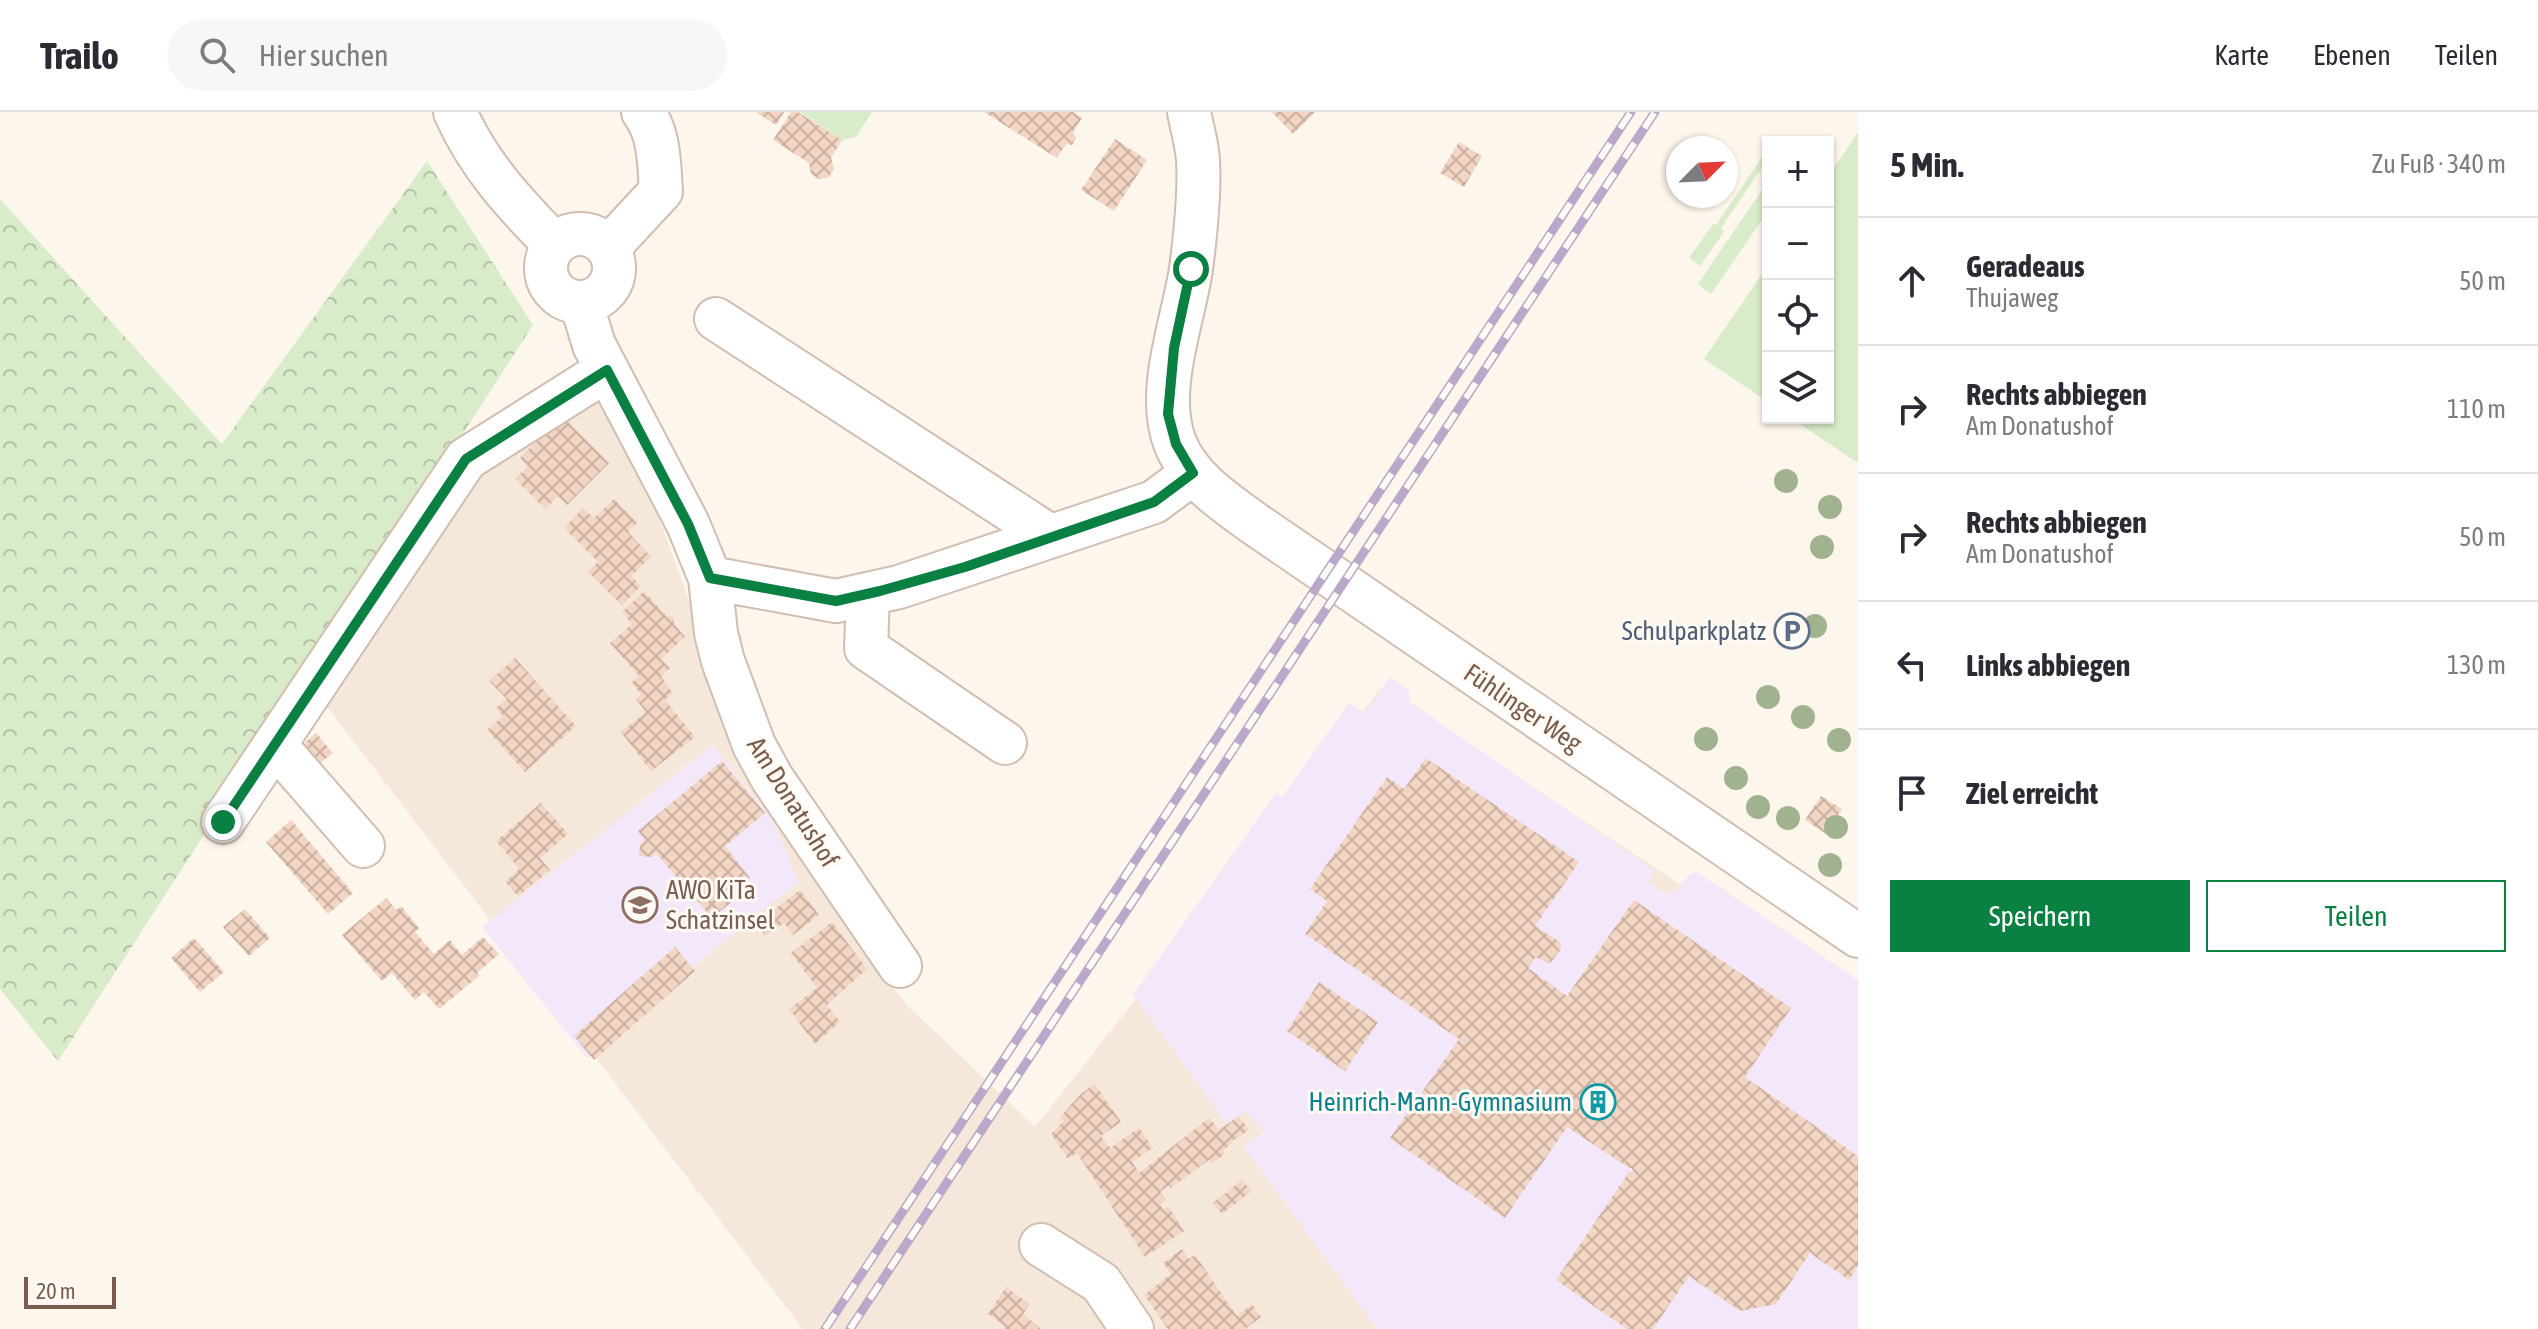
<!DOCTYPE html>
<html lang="de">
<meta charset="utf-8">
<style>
body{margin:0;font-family:"Asap Condensed",sans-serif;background:#f7f7f7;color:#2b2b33}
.controls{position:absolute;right:24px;top:24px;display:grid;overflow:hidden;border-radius:0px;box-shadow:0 2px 6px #0004}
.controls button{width:72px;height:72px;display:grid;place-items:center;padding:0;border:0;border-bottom:2px solid #e1e1e2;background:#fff;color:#2b2b33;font:40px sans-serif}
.compass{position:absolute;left:1666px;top:24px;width:72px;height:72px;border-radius:50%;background:#fff;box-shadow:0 2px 6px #0004;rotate:66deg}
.scale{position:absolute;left:24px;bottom:20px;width:92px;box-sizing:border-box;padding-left:8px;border:4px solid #7a5c4d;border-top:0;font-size:22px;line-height:28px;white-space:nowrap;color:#7a5c4d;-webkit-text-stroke:6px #fffaf3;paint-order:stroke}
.stop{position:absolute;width:24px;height:24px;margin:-18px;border:6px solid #0b8043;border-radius:50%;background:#fff}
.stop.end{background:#0b8043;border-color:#fff;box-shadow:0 2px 8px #0008}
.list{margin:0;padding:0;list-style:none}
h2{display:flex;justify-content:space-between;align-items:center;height:104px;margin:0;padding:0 32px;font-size:34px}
h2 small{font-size:26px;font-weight:400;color:#7c7c81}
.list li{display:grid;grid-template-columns:52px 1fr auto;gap:24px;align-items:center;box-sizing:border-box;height:128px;padding:0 32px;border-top:2px solid #e1e1e2}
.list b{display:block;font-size:30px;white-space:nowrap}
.list p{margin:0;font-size:26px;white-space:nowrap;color:#7c7c81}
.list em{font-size:26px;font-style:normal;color:#7c7c81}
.actions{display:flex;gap:16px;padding:24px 32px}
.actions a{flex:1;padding:18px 0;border:2px solid #0b8043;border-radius:0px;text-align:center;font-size:28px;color:#0b8043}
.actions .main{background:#0b8043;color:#fff}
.icon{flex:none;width:44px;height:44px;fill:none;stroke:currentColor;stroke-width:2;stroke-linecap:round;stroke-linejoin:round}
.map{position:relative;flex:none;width:1858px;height:1217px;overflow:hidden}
header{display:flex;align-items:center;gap:48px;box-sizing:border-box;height:112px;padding:0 40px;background:#fff;border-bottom:2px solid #e1e1e2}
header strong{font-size:38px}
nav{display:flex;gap:44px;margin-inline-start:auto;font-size:28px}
.search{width:560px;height:72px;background:#f7f7f7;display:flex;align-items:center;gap:20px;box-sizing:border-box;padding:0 28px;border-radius:44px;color:#7c7c81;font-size:30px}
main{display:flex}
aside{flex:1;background:#fff}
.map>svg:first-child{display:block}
.residential{fill:#f5e8da}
.education{fill:#f3e8fa}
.green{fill:#d8ecc9}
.forest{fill:url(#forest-crowns)}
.building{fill:url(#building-cross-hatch)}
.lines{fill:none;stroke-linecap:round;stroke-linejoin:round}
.minor-casing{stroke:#d1beb0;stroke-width:46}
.minor{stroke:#fff;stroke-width:42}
.rail-casing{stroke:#b9a8c9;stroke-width:9}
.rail{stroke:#fffaf3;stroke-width:6;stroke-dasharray:18;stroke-linecap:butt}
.tree{fill:#a0b28e}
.route{stroke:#0b8043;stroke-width:10}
.labels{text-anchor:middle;stroke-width:6;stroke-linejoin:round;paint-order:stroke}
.service-label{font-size:26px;fill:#4e5e75;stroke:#fffaf3;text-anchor:end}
.street-label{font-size:26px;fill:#7a5c4d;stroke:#fffaf3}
.education-label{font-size:26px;fill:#785e54;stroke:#fffaf3;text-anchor:start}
.culture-label{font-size:26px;fill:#0d838f;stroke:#fffaf3;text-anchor:end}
</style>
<header>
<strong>Trailo</strong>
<div class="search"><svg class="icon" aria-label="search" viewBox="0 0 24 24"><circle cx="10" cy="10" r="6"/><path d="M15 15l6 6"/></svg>Hier suchen</div>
<nav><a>Karte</a><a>Ebenen</a><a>Teilen</a></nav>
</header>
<main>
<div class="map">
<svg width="1858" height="1217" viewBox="0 0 1858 1217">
<defs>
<pattern id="forest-crowns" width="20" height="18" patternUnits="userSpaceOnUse" patternTransform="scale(2)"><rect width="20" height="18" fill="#d8ecc9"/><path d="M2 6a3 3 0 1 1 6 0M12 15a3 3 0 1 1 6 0" fill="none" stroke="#b4c2a5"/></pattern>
<pattern id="building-cross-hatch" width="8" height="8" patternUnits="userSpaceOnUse" patternTransform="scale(2)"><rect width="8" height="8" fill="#f3d5c3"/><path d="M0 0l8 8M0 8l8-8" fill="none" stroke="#cab0a1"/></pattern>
</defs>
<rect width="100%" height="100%" fill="#fdf6ec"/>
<!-- residential -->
<path class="residential" d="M582,253L627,336L662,414L711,549L737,644L858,832L909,895L1035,1015L1381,576L1858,889V1217H803L325,592L474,357Z"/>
<!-- education -->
<path class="education" d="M1390,565L1409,578L1410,590L1655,759L1648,770L1666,782L1674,781L1689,763L1696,760L1700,762L1858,868V1217H1377L1244,1035L1264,1019L1246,999L1227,1012L1133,883L1276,681L1282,685L1349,591L1365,601Z
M713,633L773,709L799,770L698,850L587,946L482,815Z"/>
<!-- green -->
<path class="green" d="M800,0H872L856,25L842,28Z
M1858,20V351L1791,306H1828V65Z
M1768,36V47L1721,116L1724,120L1700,154L1689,146L1713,112L1716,113Z
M1768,69V99L1711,182L1698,172Z
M1768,153V290L1704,247Z"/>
<!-- forest -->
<path class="forest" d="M427,49L533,213L58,949L0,877V87L222,332Z"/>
<!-- building -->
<path class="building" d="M756,0H784L776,13Z
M791,0H798L842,28L831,46L834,57L829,65L819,67L811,62L809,51L773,28Z
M984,0H1073L1082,6L1073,20L1076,26L1072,33L1066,32L1057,46Z
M1272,0H1315L1293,22Z
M1115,27L1147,48L1114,99L1081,78Z
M1459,30L1482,44L1464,75L1440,61Z
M565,307L609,351L567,393L558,384L545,397L515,367L528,354L520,346L551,315Z
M614,387L637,411L628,420L651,445L631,464L641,474L622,493L588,459L598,450L564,416L583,396L594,406Z
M644,479L666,504L674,505V512L685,525L661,547L670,556L661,565L673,581L665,588L695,625L651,659L621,620L646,600L636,587L641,582L631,571L639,564L610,531L632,512L622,500Z
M515,546L576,614L525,660L487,618L503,604L496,596L507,587L489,569Z
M316,621L333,641L314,656L298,637Z
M1426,646L1579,750L1535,814L1560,830L1561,837L1551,850L1547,851L1536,845L1528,856L1567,884L1634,788L1791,896L1745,965L1858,1044V1154L1849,1168L1810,1141L1776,1192L1740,1199L1689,1164L1653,1217H1627L1556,1168L1629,1060H1633L1632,1056H1629L1567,1015L1505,1106L1390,1026L1459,927L1305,822L1327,789L1310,777L1387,665L1404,677Z
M722,649L765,701L725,734L750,766L730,782L735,787L712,806L656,741L651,745L639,744L640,732L645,728L638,719Z
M1821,684L1842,697L1826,722L1805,708Z
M541,691L568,722L540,746L550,758L518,784L505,770L519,757L496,729Z
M291,708L353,781L328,802L266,730Z
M800,778L819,803L793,823L784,811L765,824L756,811Z
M386,786L396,798L401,794L419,816L415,820L434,842L450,828L462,843L483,825L499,842L477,861L479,864L439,897L424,880L415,888L392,861L382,869L342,823Z
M245,797L270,826L249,844L223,815Z
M832,810L867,857L827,893L840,910L815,932L789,897L817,876L791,841Z
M194,826L224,860L200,880L171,846Z
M675,835L695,859L594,948L574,924Z
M1319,870L1378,910L1345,959L1287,919Z
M1095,972L1121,1010L1101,1024L1110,1036L1139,1016L1153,1036L1132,1050L1139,1061L1209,1006L1219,1018L1239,1004L1249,1018L1234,1028L1223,1039L1225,1042L1212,1051L1210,1047L1171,1076L1169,1073L1160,1080L1166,1088L1160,1093L1164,1098L1168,1094L1184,1119L1145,1145L1077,1041L1068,1047L1051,1022L1064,1009L1060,1006L1069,995L1082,981Z
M1242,1068L1252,1079L1222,1102L1213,1091Z
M1182,1137L1189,1147L1195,1143L1237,1204L1252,1192L1261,1205L1245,1217H1168L1144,1183L1171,1162L1163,1151Z
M1006,1175L1030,1192L1023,1202L1041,1217H1003L1005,1214L988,1202Z"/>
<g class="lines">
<defs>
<path id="minor" d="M455,0C479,54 514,91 555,133
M1189,0C1192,16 1197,32 1198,48C1200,80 1195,126 1191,157C1183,210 1155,279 1175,331C1189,367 1225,390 1255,412L1858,824
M546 156a34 34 0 1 1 68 0a34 34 0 1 1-68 0Z
M608,136L661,79C659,53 660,22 643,0
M581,190L594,233L688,412L710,466L716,521L723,549L754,633L772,666L900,854
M716,207L1050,424
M710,466L836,489L899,475L1154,390L1193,361
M868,482L866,536L1005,631
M276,634L363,734
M223,710L466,347L607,258
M1041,1133L1101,1171L1132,1217"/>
</defs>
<!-- minor casing -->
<use href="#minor" class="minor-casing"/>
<!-- minor -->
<use href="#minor" class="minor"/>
<defs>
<path id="rail" d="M825,1217L1631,0
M850,1217L1655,0"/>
</defs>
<!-- rail casing -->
<use href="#rail" class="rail-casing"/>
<!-- rail -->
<use href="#rail" class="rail"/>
</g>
<!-- trees -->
<g class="tree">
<circle cx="1786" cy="369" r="12"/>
<circle cx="1830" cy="395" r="12"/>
<circle cx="1822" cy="435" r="12"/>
<circle cx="1815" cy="514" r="12"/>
<circle cx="1768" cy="585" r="12"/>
<circle cx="1803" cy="605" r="12"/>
<circle cx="1706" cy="627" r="12"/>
<circle cx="1839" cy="628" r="12"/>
<circle cx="1736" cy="666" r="12"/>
<circle cx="1758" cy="695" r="12"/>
<circle cx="1788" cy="706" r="12"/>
<circle cx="1836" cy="715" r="12"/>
<circle cx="1830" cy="753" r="12"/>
</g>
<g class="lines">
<!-- route -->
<path class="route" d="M223,710L466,347L607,258L688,412L710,466L836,489L880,479L965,455L1154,390L1193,361L1176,332L1168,302L1174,236L1191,157"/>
</g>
<!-- icons -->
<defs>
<symbol id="parking-ring" viewBox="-11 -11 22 22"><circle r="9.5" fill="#fffaf3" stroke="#5c6f8a" stroke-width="1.5"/><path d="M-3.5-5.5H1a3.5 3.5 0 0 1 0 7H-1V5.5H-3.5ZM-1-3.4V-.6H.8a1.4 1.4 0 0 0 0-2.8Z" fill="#5c6f8a"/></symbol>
<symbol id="school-ring" viewBox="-11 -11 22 22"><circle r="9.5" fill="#fffaf3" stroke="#8d6e63" stroke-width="1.5"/><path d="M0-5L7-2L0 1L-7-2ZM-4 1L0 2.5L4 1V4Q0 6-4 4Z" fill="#8d6e63"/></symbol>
<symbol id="building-ring" viewBox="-11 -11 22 22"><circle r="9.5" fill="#fffaf3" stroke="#0f9aa8" stroke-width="1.5"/><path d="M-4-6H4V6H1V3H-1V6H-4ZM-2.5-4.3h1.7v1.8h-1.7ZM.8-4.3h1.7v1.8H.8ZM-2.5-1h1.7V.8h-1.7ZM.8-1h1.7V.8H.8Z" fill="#0f9aa8"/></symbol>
</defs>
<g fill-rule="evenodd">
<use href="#parking-ring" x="1772" y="499" width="40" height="40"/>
<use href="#school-ring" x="620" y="773" width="40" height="40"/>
<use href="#building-ring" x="1578" y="970" width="40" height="40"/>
</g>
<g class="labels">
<!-- service labels -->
<g class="service-label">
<text x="1766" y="528">Schulparkplatz</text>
</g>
<!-- street labels -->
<g class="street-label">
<text transform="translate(1523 596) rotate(34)" y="9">Fühlinger Weg</text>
<text transform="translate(793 690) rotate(58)" y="9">Am Donatushof</text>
</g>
<!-- education labels -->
<g class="education-label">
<text x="666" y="787">AWO KiTa<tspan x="666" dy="30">Schatzinsel</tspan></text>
</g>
<!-- culture labels -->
<g class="culture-label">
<text x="1572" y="999">Heinrich-Mann-Gymnasium</text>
</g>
</g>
</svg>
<div class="controls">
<button>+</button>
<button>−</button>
<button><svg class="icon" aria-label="locate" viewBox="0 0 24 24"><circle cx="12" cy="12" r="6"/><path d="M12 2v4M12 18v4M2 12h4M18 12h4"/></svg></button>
<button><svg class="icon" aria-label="layers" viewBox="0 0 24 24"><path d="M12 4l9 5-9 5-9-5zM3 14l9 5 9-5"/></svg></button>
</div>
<svg class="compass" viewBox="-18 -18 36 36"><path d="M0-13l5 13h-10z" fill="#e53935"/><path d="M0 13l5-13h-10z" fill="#7c7c81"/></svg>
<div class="scale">20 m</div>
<div class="stop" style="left:1191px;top:157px"></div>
<div class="stop end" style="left:223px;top:710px"></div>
</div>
<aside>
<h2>5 Min.<small>Zu Fuß · 340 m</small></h2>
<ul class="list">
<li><svg class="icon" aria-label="ahead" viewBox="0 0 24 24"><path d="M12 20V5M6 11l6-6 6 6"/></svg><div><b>Geradeaus</b><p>Thujaweg</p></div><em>50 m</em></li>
<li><svg class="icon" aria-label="right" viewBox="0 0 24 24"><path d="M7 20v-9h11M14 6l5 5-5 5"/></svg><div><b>Rechts abbiegen</b><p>Am Donatushof</p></div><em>110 m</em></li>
<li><svg class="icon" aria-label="right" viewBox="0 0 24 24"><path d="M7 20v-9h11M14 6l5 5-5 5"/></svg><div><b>Rechts abbiegen</b><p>Am Donatushof</p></div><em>50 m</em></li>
<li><svg class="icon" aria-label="left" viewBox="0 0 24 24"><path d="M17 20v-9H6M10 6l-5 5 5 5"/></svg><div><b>Links abbiegen</b></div><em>130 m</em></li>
<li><svg class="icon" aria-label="arrive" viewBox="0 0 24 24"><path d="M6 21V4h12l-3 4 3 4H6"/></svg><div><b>Ziel erreicht</b></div></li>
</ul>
<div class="actions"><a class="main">Speichern</a><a>Teilen</a></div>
</aside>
</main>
